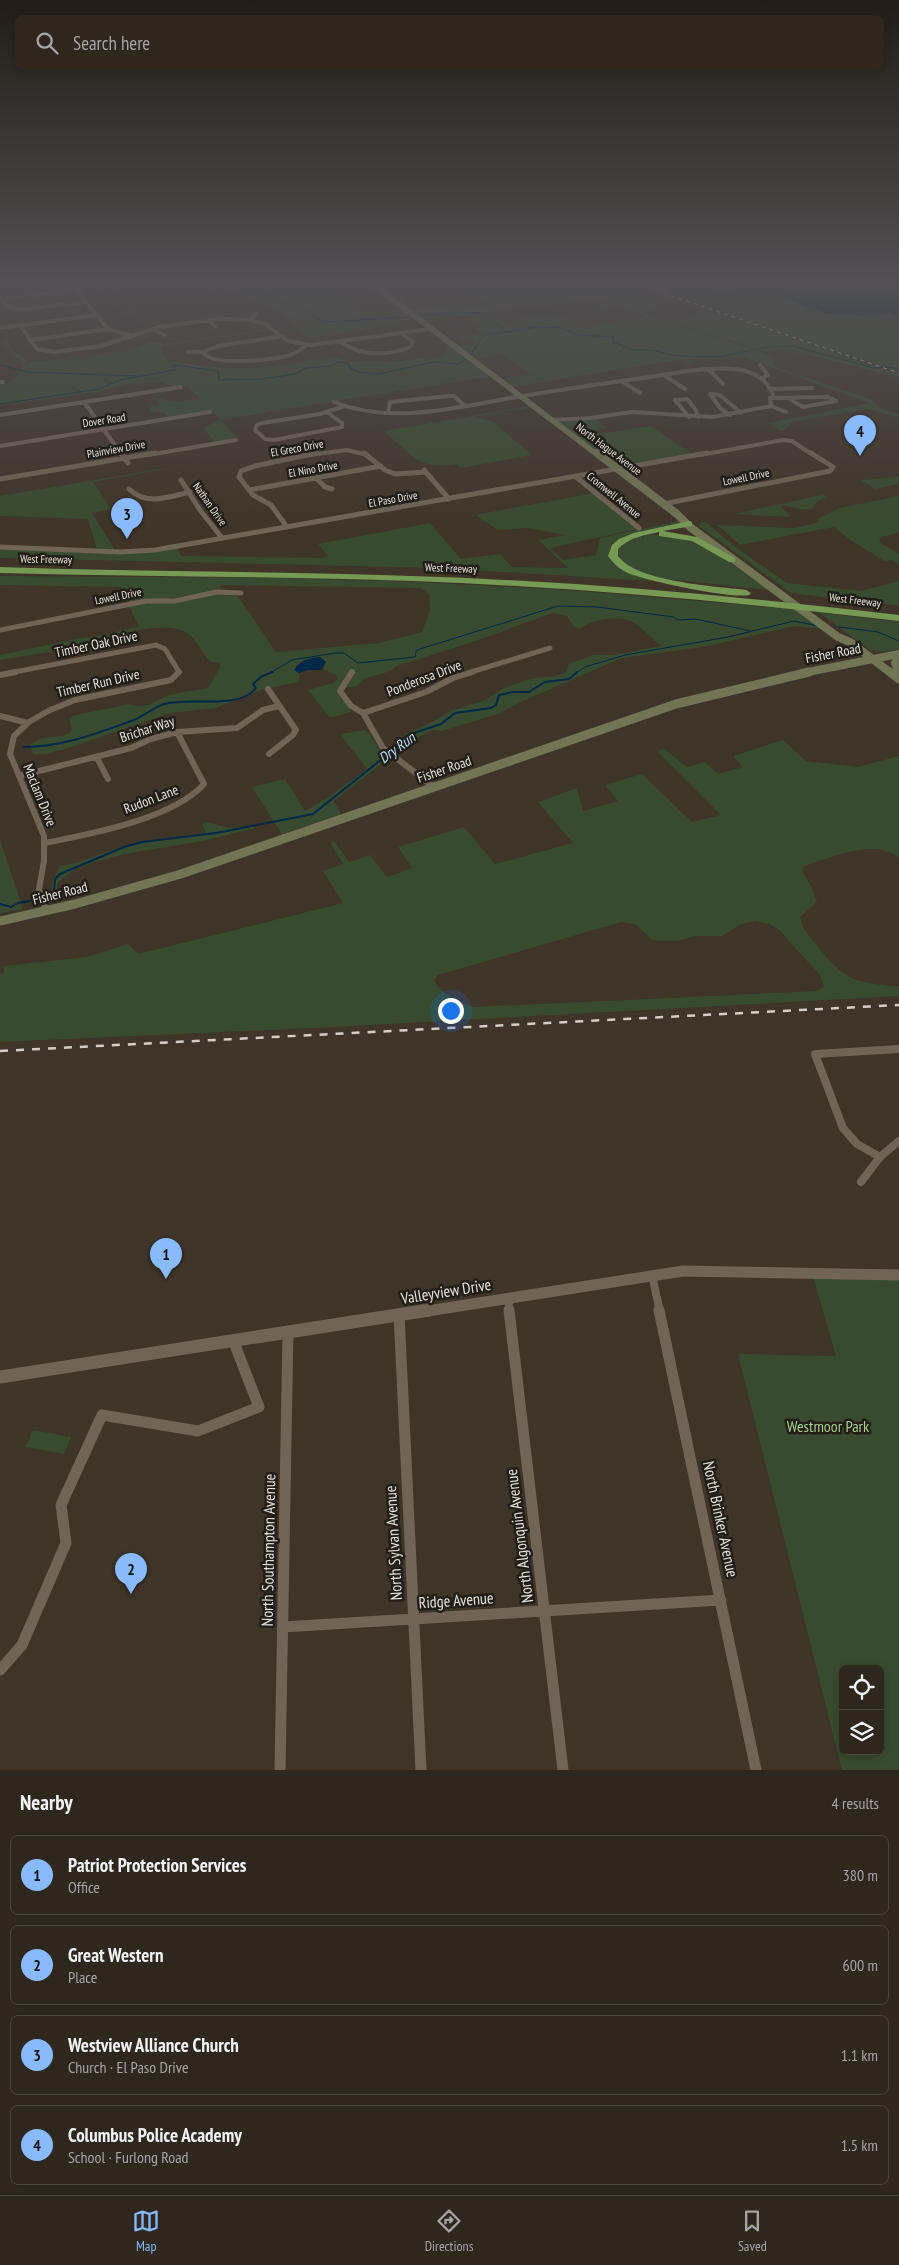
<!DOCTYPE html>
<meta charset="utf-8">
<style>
body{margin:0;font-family:"PT Sans Narrow",sans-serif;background:#3a332b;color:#f1f3f6}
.controls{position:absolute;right:15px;bottom:15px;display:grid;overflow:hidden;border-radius:8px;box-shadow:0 2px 8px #0003}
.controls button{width:45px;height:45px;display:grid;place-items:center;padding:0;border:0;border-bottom:1px solid #49443c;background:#2e271e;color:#f1f3f6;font:25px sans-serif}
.you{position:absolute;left:450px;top:1010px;width:18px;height:18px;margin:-12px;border:4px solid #fff;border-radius:50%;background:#1a73e8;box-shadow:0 0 0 8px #1a73e833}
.badge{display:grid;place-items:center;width:32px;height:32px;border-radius:50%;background:#88bafc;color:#111;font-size:16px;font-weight:700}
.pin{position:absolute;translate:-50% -41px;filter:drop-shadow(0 1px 2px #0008)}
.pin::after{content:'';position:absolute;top:26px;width:18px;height:15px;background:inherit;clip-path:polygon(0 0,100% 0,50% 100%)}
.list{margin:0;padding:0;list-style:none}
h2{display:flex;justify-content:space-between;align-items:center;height:65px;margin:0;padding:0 20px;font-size:21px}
h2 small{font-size:16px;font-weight:400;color:#a7a5a4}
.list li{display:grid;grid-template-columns:32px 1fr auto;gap:15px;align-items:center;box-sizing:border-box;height:80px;margin:0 10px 10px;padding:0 10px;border:1px solid #49443c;border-radius:8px}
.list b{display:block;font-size:19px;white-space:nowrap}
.list p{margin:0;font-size:16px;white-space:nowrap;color:#a7a5a4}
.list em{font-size:16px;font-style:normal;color:#a7a5a4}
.icon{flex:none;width:28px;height:28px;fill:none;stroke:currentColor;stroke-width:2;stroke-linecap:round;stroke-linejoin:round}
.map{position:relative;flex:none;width:899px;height:1770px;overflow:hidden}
.search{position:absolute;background:#2e271e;box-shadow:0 2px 8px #0003;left:15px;right:15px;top:15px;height:55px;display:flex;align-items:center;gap:12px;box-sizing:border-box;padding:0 18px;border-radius:8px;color:#a7a5a4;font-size:19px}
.sheet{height:425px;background:#2e271e}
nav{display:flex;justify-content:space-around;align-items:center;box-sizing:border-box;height:70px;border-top:1px solid #49443c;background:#2e271e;font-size:14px;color:#a7a5a4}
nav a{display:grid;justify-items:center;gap:2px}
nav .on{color:#88bafc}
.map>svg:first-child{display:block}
.green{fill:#384a2f;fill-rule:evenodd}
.water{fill:#012947}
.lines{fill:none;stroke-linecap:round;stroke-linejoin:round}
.stream-far1{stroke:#012947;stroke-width:1}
.stream{stroke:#012947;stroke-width:2}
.minor-far4{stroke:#6f6456;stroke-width:4}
.minor-far3{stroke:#6f6456;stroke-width:5}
.minor-far2{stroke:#6f6456;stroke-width:6}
.minor-far1{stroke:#6f6456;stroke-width:8}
.minor{stroke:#6f6456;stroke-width:11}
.tertiary-far1{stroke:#6f6456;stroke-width:11}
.tertiary{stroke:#6f6456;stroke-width:13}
.secondary-far2{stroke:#717455;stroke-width:5.5}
.secondary-far1{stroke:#717455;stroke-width:8}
.secondary{stroke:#717455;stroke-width:9}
.motorway{fill:#769a53;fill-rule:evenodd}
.rail-far1{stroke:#d5cec6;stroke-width:1;stroke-dasharray:4 4;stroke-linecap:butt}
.rail{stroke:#d5cec6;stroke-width:2.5;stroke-dasharray:8 8;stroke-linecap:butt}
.labels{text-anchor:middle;stroke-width:5;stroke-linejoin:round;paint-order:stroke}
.far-street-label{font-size:11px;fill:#e7e1d9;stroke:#211d17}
.street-label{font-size:14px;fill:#e7e1d9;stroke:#211d17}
.water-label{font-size:15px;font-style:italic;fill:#b8dcfd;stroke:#211d17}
.near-street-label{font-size:16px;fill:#e7e1d9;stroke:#211d17}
.near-park-label{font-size:16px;fill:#a4cf8e;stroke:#211d17}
</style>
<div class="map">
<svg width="899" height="1770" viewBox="0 0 899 1770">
<rect width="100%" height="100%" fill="#3e3428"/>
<!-- green -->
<path class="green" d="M112,283H133L116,287L147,321L142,322L114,291L107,289L128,317L127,318L98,285Z
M249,283H327L365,313L404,310L414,319L398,321L401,324L309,338L292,324L293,320L285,316V312L232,292L228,288L229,286Z
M478,283H618L664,299L654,308L642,313L764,353L774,358L775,366L779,368L872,400L882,409L899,414V418L868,409L792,422L787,429L781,431L768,423L869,403L743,357L722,359H688L692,362L687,363L683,360L685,359H682L512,387L501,379L530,374L502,354L474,359L458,347L476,343L471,340H458L464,335L481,334L471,322L475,315L425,322L409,310L443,307L494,308L478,296L464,297L458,293L485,289ZM596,298L609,303L581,310H594L617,306L647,316L585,327L577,325L579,322L577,321L550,314L522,316L506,323L492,315L491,312C502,307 535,303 546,306C552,307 554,311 561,310L553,304Z
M622,283H629L899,374V378L811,355L778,349L766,352L674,322L704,310Z
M636,283H649L668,289L721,298L757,292L777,293L813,310L881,316L889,313L899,317V372Z
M271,328L273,330L162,346L160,348C162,351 164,356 166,358C170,362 179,362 184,363C233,372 284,368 332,356C353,368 419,359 443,356L448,345L490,376L221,420L237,439L215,443L203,428L220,420L212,411L169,418L163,412H152L149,407L160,405L155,399H163L170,402L200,399L187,386L172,387L162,382L126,384L97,392L0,405V384C14,384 18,376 23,365L3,342L0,341L6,340L12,351L23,356L27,360L24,364L38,361L71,360L113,353L134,348L150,342L165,344Z
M531,406L533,407L474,417L493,421L531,455L461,468L457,464C415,471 413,453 383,431Z
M594,418L607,428L574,434L558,422Z
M651,426L693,455L621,468L578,437Z
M197,463L93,482L111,509L92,513L115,550H97L88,519L0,516V496Z
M899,477V484L875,489L861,480Z
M595,493L637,529L550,548L563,560L596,555L600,538L678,521L682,524L617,542L614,562L666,582L437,568L0,558V549L121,553L177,547L181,556L322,558L328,556L318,544L430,523L461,559L500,554L512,567L568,568L538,540L565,535L527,528L498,530L475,515Z
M822,495L827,496L818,501L812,509L805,510L782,505L781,507L790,516L788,517L734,514Z
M899,496V533L881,537L879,542L899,554V564L891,560L884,561L849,539L834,527L740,545L717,525L795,528L816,523L821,517L840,508Z
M702,522L707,523L734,546L787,583L861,591L899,581V606L791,593L699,526Z
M665,535L690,539L709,548L769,590L658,578L633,571L616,557L617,549C632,537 646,534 665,535Z
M0,576L277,578L417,582L568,590L795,609L825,629L795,626L703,647L622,658L525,700L498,714L442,731L432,730L412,740L334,801L341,814L282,834L252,787L285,779L305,811L328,797L367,769L340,734L365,730L370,734L383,755L408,733L432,722L450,711L483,701L506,687L534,678L556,676L566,672L569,664L593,655H614L661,646C652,639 641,626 630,621C618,615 590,620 580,629L573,626L567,616L553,613L476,641L397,666L391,671L363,679L357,686L338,689L351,712L330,718L308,690L333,683L338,679L336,675L323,669L326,662C314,660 302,657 295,669L299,673V682L264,689L216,708L170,713L78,745L46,754H33L30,745L41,738L62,736L70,733L72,728L69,718L76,715L130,704L140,706L149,705L168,695L208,688L220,667V663L210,662C200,650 196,635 180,630C153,622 120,636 94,642C63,650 32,655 0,660V655L75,639L105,635L139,626L129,606L215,594L238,596L276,652L379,643L422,632L430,610L429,594L421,588L220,585L221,589L168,599L130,603L120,587L0,585Z
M818,612L899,622V649L885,652L870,650Z
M783,740L806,761L858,767L899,756V858C872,837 833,858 804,866L802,871L811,886L817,902L800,917L802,925L807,933C839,973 845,984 899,986V996L314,1028L0,1042V974L4,973V966L87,957L128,944L138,954L343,903L323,871L343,864L330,843L335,842L349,862L370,855L387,877L412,868L398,847L464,827L495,864L573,843L538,802L577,788L583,811L618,801L605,785L642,774L692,822L721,815L657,751L665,749L687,767L705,762L718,774L743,767L733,756ZM755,921L770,924L779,930L820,975L824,987L816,991L474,1007C460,1003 440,994 434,980L438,975L621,922L635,924L651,939L659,941H678L695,936H722L741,924Z
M206,822L230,828L253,825L255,828C234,833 213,839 191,843C158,849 77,857 57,884V892L62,900L56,902C48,888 53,880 60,866C81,864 98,853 118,848C147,840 177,837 206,833L202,824Z
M0,840L23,909L0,913Z
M812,1273L899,1275V1770H842L738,1354L836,1356ZM843,1669H880V1751H843Z
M33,1430L71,1437L64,1454L25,1447Z"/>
<!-- water -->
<path class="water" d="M649,283H897L899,284V317L889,313L876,316L831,314L805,307L777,293L757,292L721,298L668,289Z
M320,657L326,662L321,670H307L299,673L294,670C300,660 309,658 320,657Z"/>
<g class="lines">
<!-- stream-far1 -->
<path class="stream-far1" d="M254,283L259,292L308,312L323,322L412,317
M417,316L457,312L480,313L506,331
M471,355L481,338L486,335L539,327L562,328L577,335L613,337V342L634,350H654L671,355L706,357H720L767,347L792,346L874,368L892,367L899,370
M0,365L27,372L136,376
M0,404L99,389L120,380L175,370L176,368L172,366L175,365L218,371L219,380L262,379L295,374L306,368L333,366L338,362L348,363L350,368L359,372L379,374L434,362L458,364L466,359
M839,627L878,632L899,641
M270,673L292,660L335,653H344L358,663L415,657L416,651L420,649L558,606L597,607L674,617L678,620L696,619L750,631
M576,673L585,667L625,655L728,637L794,621L818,626"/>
<!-- stream -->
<path class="stream" d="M24,747C63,747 98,733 134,720C144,716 154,707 164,704C190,696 238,711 256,688L253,684L262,676L273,672
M391,752L411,734L441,724L455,713L491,708L496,705L499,695L513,692H529L545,682L569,679L577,672
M51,896L54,893L55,879L60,874L124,847L142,842L216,833L313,814L387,755
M0,904L11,907L18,903L30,901"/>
<!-- minor-far4 -->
<path class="minor-far4" d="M71,283L108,329L132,336
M0,287L16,283
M213,287L244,283
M0,297L8,307L24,309L86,302
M1,299L76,289
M209,320L216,327
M249,320L257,314
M20,325L37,349L54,352L101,346L159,327L219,319L249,320L265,324L288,341L311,345L431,329
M0,328L97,315
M152,329L165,335
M30,340L108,329
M340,342C362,356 387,356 411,347L413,342L401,333
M188,352H203L218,346L283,336
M203,352C210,367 275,360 290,355C297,353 302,349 307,345
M760,365L768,375L762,378
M709,370L723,384
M664,375L685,389
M0,382H3
M623,382L640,393
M770,389L812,388
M84,402L122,455
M334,402C395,427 467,404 529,395C581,386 634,380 687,371C716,368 760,361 773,395
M771,406L770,398L828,397L836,401L803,407L788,398
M327,412L342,423V427L274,440L265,439L255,430L257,425L262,423L320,414L342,407
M388,412L390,402L450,396H454L464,405
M0,415L181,387
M730,415L720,408L710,394L720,395L741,413
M689,417L675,400L687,399L696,410L698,417
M552,420L590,418L632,412L713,417L771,406L786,412
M0,446L210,412
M148,455L236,440
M310,455L347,450L367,455
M700,455L783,440L792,441L813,455"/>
<!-- minor-far3 -->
<path class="minor-far3" d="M121,453L128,463
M364,453L385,470L395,474L426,472
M424,470L449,499
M576,477L639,528
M316,478L325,487L332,489
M0,479L155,453
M181,480L200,510L222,538
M129,489C146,506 169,497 190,492
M249,490L381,466
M663,504L830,471L833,467L811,453
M287,527L271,505L253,495L239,477L241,471L255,466L317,453
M0,547L120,552L155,550L707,453
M0,630L146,601H174L217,592L241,593
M9,673L156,645L165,649L179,672L178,673
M468,673L550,648"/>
<!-- minor-far2 -->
<path class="minor-far2" d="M352,672L340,691L351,706L363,713
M0,675L16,672
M268,689L296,730L293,735L269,754
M363,713L426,692L453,678L473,672
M363,713L383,748L434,787
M0,716L28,723
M97,758L108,779
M19,776L131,748L151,739L177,732L237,728L263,710L279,706
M45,843C90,834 173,819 204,784L177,732
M46,911L39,889L44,861V836L10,754L14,736L29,722L50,710L75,700L171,680L179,672"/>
<!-- minor-far1 -->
<path class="minor-far1" d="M880,1157L857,1144L843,1128L815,1054L899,1049
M861,1182L880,1157L899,1141
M652,1275L660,1312
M508,1298L510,1312"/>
<!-- minor -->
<path class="minor" d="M509,1310L563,1770
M659,1310L756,1770
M399,1314L421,1770
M283,1627L721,1600
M0,1670L22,1645L66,1543L61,1505L102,1415L198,1431L259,1407L233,1340
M280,1770L288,1331"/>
<!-- tertiary-far1 -->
<path class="tertiary-far1" d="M421,1312L683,1271L899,1275"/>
<!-- tertiary -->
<path class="tertiary" d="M0,1377L429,1310"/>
<!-- secondary-far2 -->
<path class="secondary-far2" d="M371,283L598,455"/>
<!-- secondary-far1 -->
<path class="secondary-far1" d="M597,453L677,514L690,527L838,637L850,642L891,673
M899,657L895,663L899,673
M803,673L899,654"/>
<!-- secondary -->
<path class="secondary" d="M890,672L899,679
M0,921L75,904L181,874L676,704L809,672"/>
<!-- motorway -->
<path class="motorway" d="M689,521L692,522V526L663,531L697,537L735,558V562H729L692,541L659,536V532C645,535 628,538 618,549V556C637,582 714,586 746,590L751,593L749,595C731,599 647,581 628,573C619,569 614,564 608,556L612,545L619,539L634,533Z
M0,567C137,572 275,571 412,576C575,581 737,596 899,615V621C737,602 575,587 412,581C275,576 137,577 0,573Z"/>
<!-- rail-far1 -->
<path class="rail-far1" d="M633,283L899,373"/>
<!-- rail -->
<path class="rail" d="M0,1051L899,1005"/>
</g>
<!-- sky -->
<linearGradient id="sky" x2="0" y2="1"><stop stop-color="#221d16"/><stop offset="0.53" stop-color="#525053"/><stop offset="1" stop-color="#525053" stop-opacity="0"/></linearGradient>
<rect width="899" height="531" fill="url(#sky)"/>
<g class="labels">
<!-- far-street labels -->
<g class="far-street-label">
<text transform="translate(104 420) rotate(-9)" y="4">Dover Road</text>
<text transform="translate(297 448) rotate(-10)" y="4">El Greco Drive</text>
<text transform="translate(116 449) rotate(-10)" y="4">Plainview Drive</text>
<text transform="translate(609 449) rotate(37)" y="4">North Hague Avenue</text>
<text transform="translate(313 469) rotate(-10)" y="4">El Nino Drive</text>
<text transform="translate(746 477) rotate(-11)" y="4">Lowell Drive</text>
<text transform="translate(614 495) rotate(39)" y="4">Cromwell Avenue</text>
<text transform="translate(393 499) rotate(-10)" y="4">El Paso Drive</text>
<text transform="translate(210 504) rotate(55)" y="4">Nathan Drive</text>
<text transform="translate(46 559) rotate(1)" y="4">West Freeway</text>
<text transform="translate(451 568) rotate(2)" y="4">West Freeway</text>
<text transform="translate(118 596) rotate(-11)" y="4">Lowell Drive</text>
<text transform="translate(855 600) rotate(7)" y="4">West Freeway</text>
</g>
<!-- street labels -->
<g class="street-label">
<text transform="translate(96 644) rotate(-12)" y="5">Timber Oak Drive</text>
<text transform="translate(833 653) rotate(-11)" y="5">Fisher Road</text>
<text transform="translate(424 678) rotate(-21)" y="5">Ponderosa Drive</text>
<text transform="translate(98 683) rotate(-13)" y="5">Timber Run Drive</text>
<text transform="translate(147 729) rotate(-18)" y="5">Brichar Way</text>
<text transform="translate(444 769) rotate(-19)" y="5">Fisher Road</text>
<text transform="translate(40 795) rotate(68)" y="5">Maclam Drive</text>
<text transform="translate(151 799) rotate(-21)" y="5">Rudon Lane</text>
<text transform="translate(60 893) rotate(-14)" y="5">Fisher Road</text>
</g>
<!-- water labels -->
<g class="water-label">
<text transform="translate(397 748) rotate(-36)" y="5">Dry Run</text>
</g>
<!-- near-street labels -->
<g class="near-street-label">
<text transform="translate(446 1291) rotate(-9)" y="6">Valleyview Drive</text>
<text transform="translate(721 1519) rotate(78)" y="6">North Brinker Avenue</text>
<text transform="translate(519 1536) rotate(-97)" y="6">North Algonquin Avenue</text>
<text transform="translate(393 1543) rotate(-93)" y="6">North Sylvan Avenue</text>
<text transform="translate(268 1550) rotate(-89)" y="6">North Southampton Avenue</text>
<text transform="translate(456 1600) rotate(-4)" y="6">Ridge Avenue</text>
</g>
<!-- near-park labels -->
<g class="near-park-label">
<text x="828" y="1432">Westmoor Park</text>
</g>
</g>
</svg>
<div class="controls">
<button><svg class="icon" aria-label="locate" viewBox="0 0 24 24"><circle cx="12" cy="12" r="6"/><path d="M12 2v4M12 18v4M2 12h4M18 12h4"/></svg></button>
<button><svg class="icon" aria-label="layers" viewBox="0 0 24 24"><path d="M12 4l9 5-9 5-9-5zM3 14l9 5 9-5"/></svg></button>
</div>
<div class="you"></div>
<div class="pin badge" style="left:166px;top:1279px">1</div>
<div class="pin badge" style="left:131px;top:1594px">2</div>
<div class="pin badge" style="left:127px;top:539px">3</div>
<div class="pin badge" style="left:860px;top:456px">4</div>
<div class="search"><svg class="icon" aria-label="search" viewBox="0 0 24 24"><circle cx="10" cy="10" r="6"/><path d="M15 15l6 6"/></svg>Search here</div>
</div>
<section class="sheet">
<h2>Nearby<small>4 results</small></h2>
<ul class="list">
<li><span class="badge">1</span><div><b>Patriot Protection Services</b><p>Office</p></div><em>380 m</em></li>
<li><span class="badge">2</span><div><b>Great Western</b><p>Place</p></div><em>600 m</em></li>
<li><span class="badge">3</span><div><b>Westview Alliance Church</b><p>Church · El Paso Drive</p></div><em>1.1 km</em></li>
<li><span class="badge">4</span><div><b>Columbus Police Academy</b><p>School · Furlong Road</p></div><em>1.5 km</em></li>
</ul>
</section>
<nav>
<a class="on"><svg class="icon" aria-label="map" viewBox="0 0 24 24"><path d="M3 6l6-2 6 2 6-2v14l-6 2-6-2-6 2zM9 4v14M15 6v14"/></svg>Map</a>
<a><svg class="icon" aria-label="directions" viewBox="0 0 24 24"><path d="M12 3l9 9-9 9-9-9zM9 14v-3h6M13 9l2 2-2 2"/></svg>Directions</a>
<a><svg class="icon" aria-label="saved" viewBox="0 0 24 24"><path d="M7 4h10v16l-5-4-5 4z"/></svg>Saved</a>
</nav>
